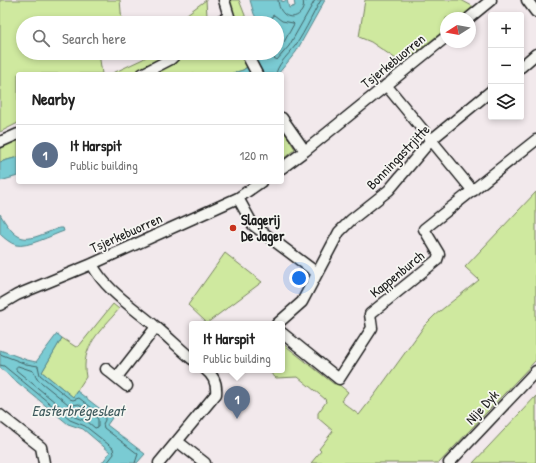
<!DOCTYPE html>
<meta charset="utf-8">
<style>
body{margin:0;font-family:"Patrick Hand",sans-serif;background:#f2f2f2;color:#222}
.controls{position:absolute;right:12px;top:12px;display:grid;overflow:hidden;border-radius:4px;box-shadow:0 2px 6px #0003}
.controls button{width:36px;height:36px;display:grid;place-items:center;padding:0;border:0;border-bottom:1px solid #e0e0e0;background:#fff;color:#222;font:20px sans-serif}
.compass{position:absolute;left:440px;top:12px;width:36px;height:36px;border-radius:50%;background:#fff;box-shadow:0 2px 6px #0003;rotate:259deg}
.you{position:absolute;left:299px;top:278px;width:14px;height:14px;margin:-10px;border:3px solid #fff;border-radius:50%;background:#1a73e8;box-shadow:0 0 0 6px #1a73e833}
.badge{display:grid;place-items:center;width:26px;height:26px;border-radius:50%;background:#ea580c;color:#fff;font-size:13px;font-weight:700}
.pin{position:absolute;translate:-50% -33px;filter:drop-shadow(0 1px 2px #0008)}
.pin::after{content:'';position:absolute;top:21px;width:14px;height:12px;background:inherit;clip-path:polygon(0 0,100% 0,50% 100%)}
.popup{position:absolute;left:189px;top:321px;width:96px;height:52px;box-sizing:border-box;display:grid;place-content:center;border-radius:4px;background:#fff;filter:drop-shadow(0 1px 3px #0005);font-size:13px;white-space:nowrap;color:#767676}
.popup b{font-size:15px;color:#222}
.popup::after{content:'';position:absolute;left:50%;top:100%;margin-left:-8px;border:8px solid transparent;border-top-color:#fff}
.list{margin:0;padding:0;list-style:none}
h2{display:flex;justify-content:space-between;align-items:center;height:52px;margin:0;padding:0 16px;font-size:17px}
h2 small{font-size:13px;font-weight:400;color:#767676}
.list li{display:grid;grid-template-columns:26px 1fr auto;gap:12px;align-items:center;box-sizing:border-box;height:60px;padding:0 16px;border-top:1px solid #e0e0e0}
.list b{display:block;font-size:15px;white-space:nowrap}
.list p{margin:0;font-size:13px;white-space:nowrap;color:#767676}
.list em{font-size:13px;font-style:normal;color:#767676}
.icon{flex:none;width:22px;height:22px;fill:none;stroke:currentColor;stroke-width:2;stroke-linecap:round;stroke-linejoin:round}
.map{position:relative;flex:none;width:536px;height:463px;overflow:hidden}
.search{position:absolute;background:#fff;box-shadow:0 2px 6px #0003;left:16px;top:16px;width:268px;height:44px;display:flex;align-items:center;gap:10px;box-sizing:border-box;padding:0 14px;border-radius:22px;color:#767676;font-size:15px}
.panel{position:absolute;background:#fff;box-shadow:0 2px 6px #0003;left:16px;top:72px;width:268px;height:112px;border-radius:4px}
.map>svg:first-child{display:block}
.green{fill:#cfe99f;stroke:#76825e}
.water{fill:#7acbd3;stroke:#54858a}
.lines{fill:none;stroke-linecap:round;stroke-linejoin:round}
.shore{stroke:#426265;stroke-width:1}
.minor-casing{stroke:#1c1c1c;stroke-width:13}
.minor{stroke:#f6f6f2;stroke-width:10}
.poi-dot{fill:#c8321e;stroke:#f6f6f2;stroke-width:1.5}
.labels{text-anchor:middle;stroke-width:3.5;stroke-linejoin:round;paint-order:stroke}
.street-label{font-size:14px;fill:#1c1c1c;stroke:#f6f6f2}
.poi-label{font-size:14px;font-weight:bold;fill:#1c1c1c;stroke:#f6f6f2;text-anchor:start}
.water-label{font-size:15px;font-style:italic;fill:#3d595c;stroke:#f6f6f2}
</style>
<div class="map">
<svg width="536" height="463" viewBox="0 0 536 463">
<rect width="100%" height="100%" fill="#f2e9ec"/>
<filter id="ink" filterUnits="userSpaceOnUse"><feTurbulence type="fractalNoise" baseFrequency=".025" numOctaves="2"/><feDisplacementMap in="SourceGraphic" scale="8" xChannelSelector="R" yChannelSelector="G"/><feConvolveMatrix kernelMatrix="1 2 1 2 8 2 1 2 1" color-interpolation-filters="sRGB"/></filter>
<g filter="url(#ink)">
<!-- green -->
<path class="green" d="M0,0H120L122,23H23V53H99L102,74H18V123L0,132Z
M206,0L207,16C198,26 190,23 179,23L187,14Z
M226,0H239L248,23H236Z
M365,0H461L474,7L461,18H446V29L402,63L371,42L359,37Z
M151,53H167L155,62L131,74H111L143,59Z
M182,53H241L248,66L243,70L230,74H148Z
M282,128L295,149L282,160Z
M18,139V157L0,162V147Z
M536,192V360L439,463H311L321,451L319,449L333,431L318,418V413L326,402L325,399L298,377L276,378L267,370H282V343L334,384L337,383L348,392L341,401L359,415L376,393L425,325L435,315L479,280L465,267Z
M225,253L262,282L207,323L188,305Z
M113,304L119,309C101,331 80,346 86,377L73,397L42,372L62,338L76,347L79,346Z
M536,396V463H473Z"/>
<!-- water -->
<path class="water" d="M250,0H282V2L287,0L289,8L295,6L294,0H305L306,2L307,0H325L296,52L278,74H230L243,70L268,53H277V23H259L254,14Z
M18,157V176L0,181V162Z
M0,214C20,248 27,240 59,228H63L64,231C52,235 27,248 16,245C10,243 4,238 0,234Z
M57,334L62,338L42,372L73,397L77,391L112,418L107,425L145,454L137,463H102L110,452L83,429L68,424L0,368V350L27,360L36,362Z"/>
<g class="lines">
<!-- shore -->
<path class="shore" d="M278,0C280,26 308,19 303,0
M273,23L272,16L274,15L282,21L293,23L294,24L284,42L280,46L277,44
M275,53L274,58L277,60L289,46L315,0
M276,74C277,66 286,57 291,51C302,39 312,15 321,0
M0,354L26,364L38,366L40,375L70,399L73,400L79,398L105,418V420L103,424L104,428L138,454L135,463
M0,365L4,366L70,420L85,426L113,448L114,454L107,463
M18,366L33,371L37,379L68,404L72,405L79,404L98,419V427L95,428L88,422L72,416L16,370V368Z"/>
<defs>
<path id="minor" d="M224,0L231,23
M527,0L536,12
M469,18L491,0
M215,23L229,17
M246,53L257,74
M521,67L536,54
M142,74L171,59L177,53
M386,85L473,191
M282,118L305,151
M0,142L18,134
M282,168L305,151L446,37
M238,198L253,225L317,273
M92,264C104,289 134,308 155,326C168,337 179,348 192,359
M0,305L17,295L92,264L238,198L261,182
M277,324L302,302L339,232L351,220L389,190L431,140L491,91
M282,333L339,379L372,328L370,314L437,260L439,254L424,229L536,140
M106,369L127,386
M117,377L156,327
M0,415L41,447L44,463
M177,441L205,463
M159,463L216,394C217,384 214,376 206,370
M449,463L536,371"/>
</defs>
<!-- minor casing -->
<use href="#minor" class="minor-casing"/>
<!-- minor -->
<use href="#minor" class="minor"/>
</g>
</g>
<!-- markers -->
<circle class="poi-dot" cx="233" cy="228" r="4"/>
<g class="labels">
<!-- street labels -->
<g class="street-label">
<text transform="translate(393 61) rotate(-39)" y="5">Tsjerkebuorren</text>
<text transform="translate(398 157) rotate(-46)" y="5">Bonningastrjitte</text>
<text transform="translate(126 233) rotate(-24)" y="5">Tsjerkebuorren</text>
<text transform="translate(397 274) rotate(-39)" y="5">Kappenburch</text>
<text transform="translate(482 407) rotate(-47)" y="5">Nije Dyk</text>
</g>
<!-- poi labels -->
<g class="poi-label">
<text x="241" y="225">Slagerij<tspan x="241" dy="16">De Jager</tspan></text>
</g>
<!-- water labels -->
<g class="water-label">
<text x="78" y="416">Easterbrégesleat</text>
</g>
</g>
</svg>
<div class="controls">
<button>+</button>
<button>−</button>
<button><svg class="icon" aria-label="layers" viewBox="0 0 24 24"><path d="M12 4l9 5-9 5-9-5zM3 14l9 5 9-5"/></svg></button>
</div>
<svg class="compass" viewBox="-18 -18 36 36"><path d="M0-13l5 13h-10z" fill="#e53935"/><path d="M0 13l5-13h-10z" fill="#767676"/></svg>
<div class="you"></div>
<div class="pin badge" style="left:237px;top:419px;background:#5c6f8a">1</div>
<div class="popup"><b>It Harspit</b>Public building</div>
<div class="search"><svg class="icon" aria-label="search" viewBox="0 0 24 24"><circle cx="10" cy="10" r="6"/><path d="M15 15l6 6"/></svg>Search here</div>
<section class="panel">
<h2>Nearby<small></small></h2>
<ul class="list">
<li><span class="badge" style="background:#5c6f8a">1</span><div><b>It Harspit</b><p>Public building</p></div><em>120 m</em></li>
</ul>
</section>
</div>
